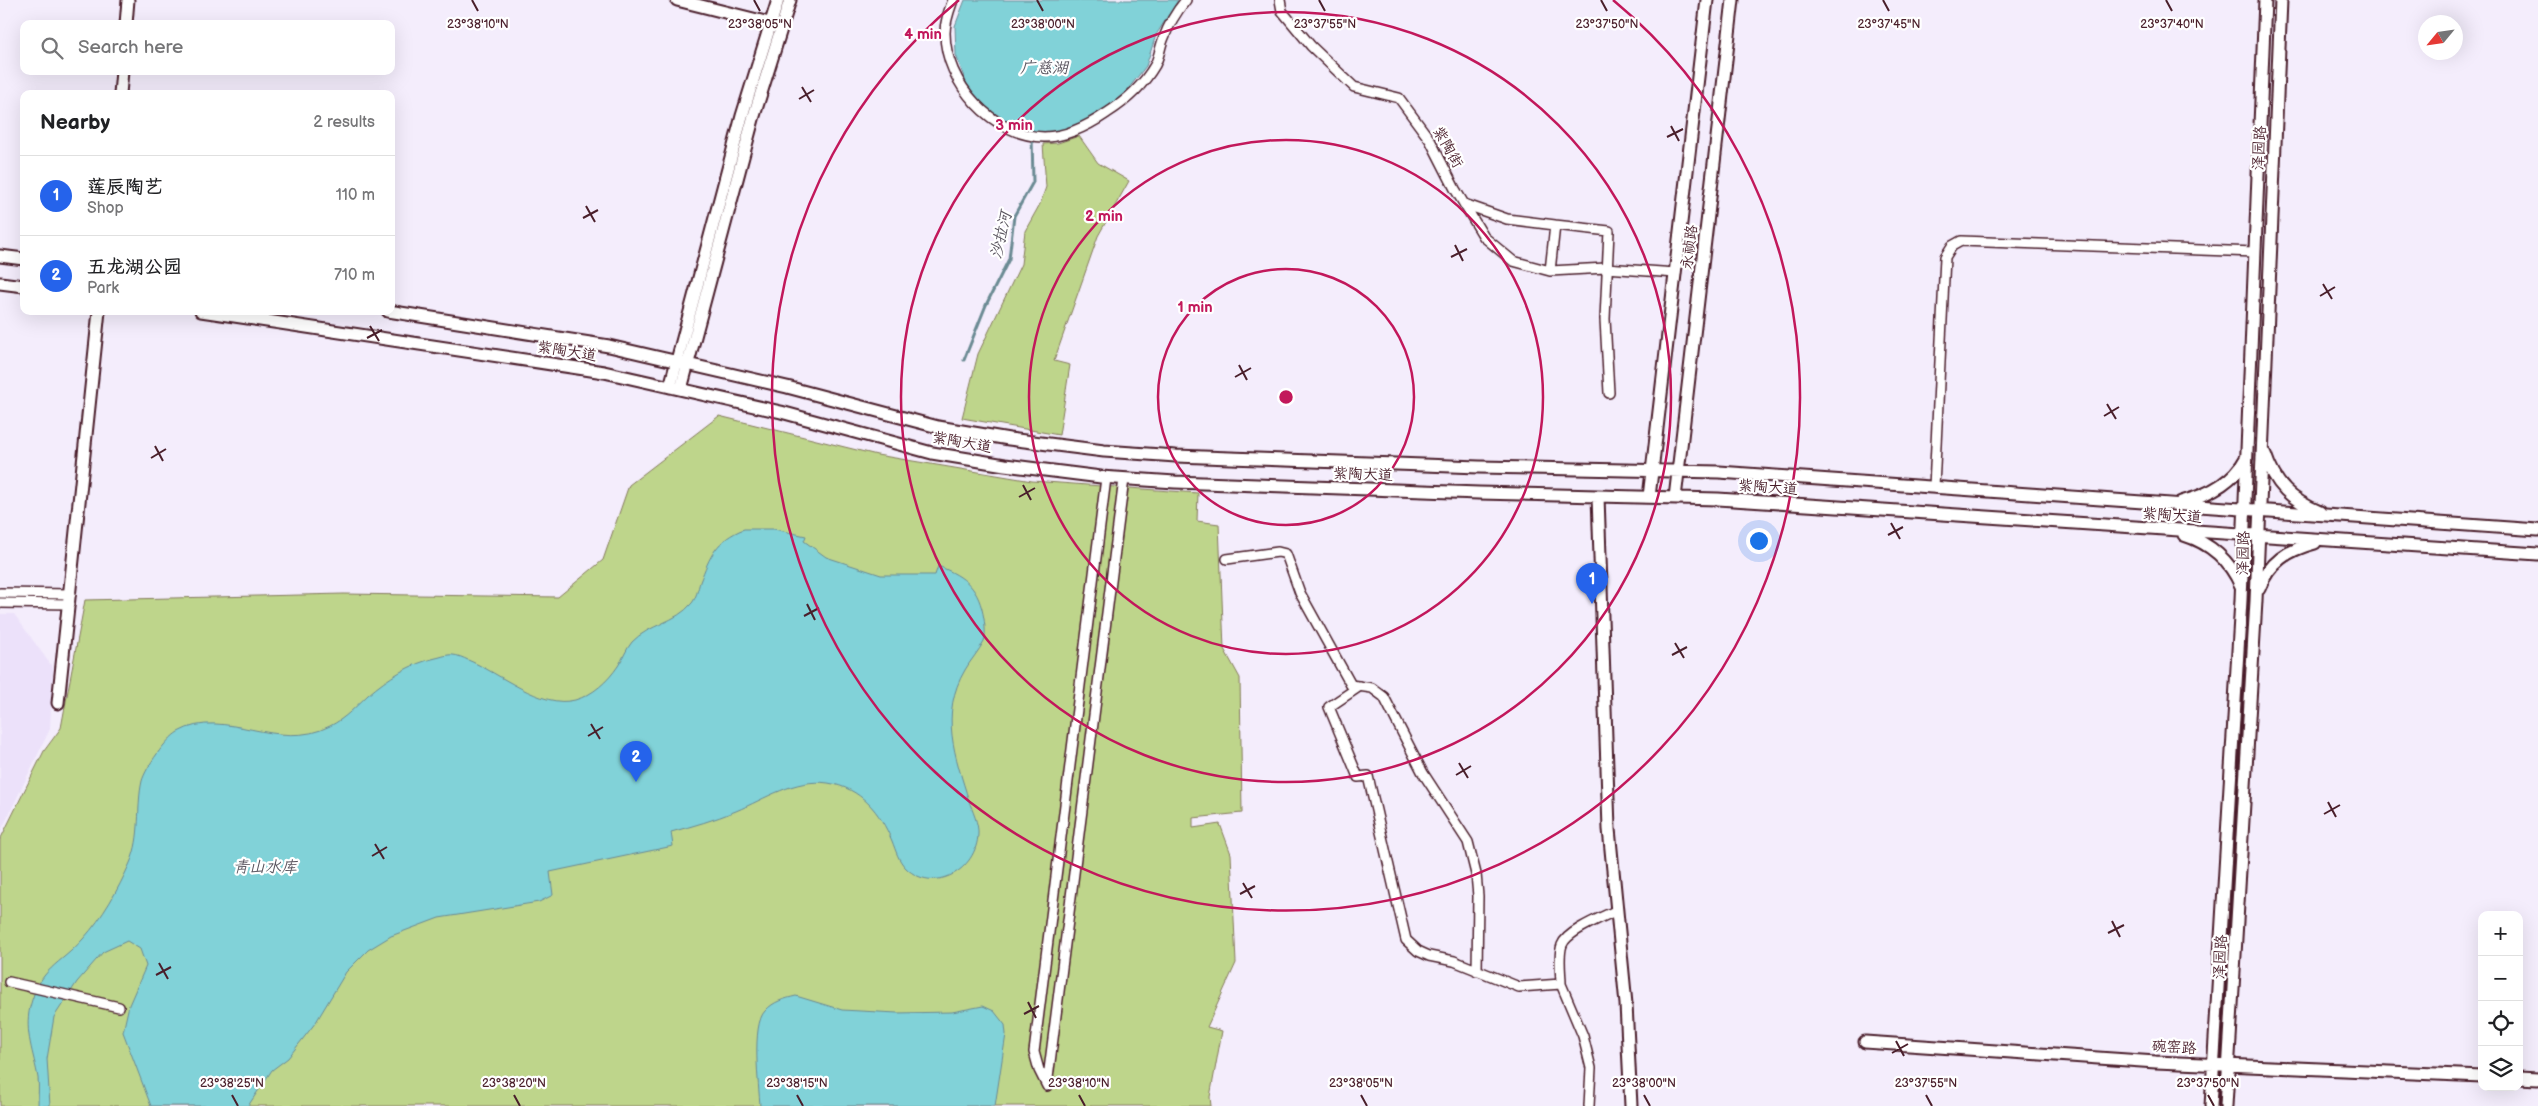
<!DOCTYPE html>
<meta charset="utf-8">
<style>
body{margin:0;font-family:"Balsamiq Sans","LXGW WenKai TC",sans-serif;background:#f2f2f2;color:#202124}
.controls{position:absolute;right:15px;bottom:15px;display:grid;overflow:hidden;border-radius:10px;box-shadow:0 5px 20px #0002}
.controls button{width:45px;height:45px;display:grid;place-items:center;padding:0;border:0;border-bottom:1px solid #e0e0e0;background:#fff;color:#202124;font:25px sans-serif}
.compass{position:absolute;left:2418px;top:15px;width:45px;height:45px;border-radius:50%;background:#fff;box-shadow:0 5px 20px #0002;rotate:241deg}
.you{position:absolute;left:1758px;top:540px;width:18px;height:18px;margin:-12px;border:4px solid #fff;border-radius:50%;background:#1a73e8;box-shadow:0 0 0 8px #1a73e833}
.badge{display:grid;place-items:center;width:32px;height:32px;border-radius:50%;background:#2563eb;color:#fff;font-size:16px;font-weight:700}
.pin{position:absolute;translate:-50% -41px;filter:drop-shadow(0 1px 2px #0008)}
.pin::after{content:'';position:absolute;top:26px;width:18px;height:15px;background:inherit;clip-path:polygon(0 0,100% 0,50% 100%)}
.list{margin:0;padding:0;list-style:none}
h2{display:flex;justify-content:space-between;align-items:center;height:65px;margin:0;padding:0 20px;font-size:21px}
h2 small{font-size:16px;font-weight:400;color:#757577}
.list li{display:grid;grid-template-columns:32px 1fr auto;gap:15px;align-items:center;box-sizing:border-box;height:80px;padding:0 20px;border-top:1px solid #e0e0e0}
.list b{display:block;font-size:19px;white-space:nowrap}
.list p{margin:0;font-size:16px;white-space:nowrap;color:#757577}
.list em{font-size:16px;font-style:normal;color:#757577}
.icon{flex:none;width:28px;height:28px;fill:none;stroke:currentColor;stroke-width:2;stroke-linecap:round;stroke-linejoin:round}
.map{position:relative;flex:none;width:2538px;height:1106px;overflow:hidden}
.search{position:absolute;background:#fff;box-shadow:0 5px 20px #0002;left:20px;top:20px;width:375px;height:55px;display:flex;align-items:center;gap:12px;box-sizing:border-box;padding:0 18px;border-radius:10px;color:#757577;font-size:19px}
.panel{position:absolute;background:#fff;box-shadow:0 5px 20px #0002;left:20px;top:90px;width:375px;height:225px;border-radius:10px}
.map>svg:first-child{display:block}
.built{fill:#ece1fa}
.green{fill:#bed58b;stroke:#847a5b}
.water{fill:#81d2d8;stroke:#6b8a93}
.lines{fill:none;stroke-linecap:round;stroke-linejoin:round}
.stream{stroke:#6b8a93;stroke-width:3}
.street-casing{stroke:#4a1f2b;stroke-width:12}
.secondary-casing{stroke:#4a1f2b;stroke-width:15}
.street{stroke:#fff;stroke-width:9}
.secondary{stroke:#fff;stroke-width:11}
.ticks{fill:none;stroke:#4a1f2b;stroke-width:2}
.ring{fill:none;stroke:#c2185b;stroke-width:2.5}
.labels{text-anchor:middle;stroke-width:4.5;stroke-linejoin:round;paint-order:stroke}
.street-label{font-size:15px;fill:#4a1f2b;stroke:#fff}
.water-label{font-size:16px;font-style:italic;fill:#5a555f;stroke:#fff}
.ticks-label{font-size:12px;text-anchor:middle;fill:#4a1f2b;stroke:#fff;stroke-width:4.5;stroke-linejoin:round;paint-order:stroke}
.centre{fill:#c2185b;stroke:#fff;stroke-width:2.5}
.ring-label{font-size:15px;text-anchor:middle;font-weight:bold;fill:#c2185b;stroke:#fff;stroke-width:4.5;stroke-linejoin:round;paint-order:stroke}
</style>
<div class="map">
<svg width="2538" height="1106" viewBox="0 0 2538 1106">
<rect width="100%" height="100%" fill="#f4edfc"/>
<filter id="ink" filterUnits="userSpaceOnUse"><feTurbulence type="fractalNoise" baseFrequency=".02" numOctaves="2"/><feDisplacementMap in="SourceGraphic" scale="10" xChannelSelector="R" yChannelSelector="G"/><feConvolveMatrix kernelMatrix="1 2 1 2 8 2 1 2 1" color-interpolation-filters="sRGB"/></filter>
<g filter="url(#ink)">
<!-- built -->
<path class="built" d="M0,614H14L53,668L50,729L0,833Z"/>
<!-- green -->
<path class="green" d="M1079,136L1098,163L1129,181L1098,236L1054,361L1070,365L1059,435L962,418L978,354L1021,264L1025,231L1040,204L1046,187L1043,144L1058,143Z
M719,416L877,455L1032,481L1198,493L1197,521L1219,524L1224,649L1240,678L1242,813L1193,818V828L1220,824L1231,854L1236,963L1207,1027L1222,1031L1210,1097L1211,1106H0V840L44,751L61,728L85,600L344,594L558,597L603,560L629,485Z"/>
<!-- water -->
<path class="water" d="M965,0H1178L1156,35L1146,66L1125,93L1090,120L1043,137L996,119L969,91L956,55L955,26Z
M744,529H774L806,536L804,541L826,557L881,575H935L938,566C966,577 979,588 984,619C985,625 986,636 984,641C979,651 970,661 965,670C939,714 955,756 969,801C972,810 979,824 978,834C977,870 934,895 906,868C898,860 896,851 892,841C880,812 861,788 828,783C795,778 765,799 736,811C714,820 693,826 671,832L673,846L550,872L553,895L539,902L439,918L391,936L368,950L346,972L316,1022L288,1058L272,1070L248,1106H151L123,1032L129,1005L146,966L140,949L127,941L103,952L77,982L54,1017L47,1059L50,1106H38C38,1097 39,1087 38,1078C34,1054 24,1032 30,1007C40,967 59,966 83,939C103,917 118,890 130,863C142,836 136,807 142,781C146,767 166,739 178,732C224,706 278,753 330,726C346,718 356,706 368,695C387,678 412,663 436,658C441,657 448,654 453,655C457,655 464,658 468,660C500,673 541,709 575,700C593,695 608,681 618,666C623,659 626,649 632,642C649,624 676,623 692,603C696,598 698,589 700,582C710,556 716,540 744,529Z
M796,996L842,1010L897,1013L952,1012L983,1006L994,1011L1005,1025L1006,1034L995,1106H760C759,1086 751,1025 765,1011C774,1001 784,999 796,996Z"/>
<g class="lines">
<!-- stream -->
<path class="stream" d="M964,360L986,305L1009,259L1014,216L1033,182L1032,136"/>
<defs>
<path id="street" d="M953,0C949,11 945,21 945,33C945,83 993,136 1044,137C1067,137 1088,126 1107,113C1126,101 1144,84 1155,65C1159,57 1160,48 1163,40C1168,26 1176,12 1186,0
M1280,0L1282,11L1311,46L1354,87L1399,98L1430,140L1455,189L1484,237L1513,261L1550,271L1606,268L1676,273
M1464,204L1507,219L1555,225L1550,271
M1555,225L1609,231L1605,319L1609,393
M1934,487L1945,257L1952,246L1961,241L2255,252
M1227,559L1278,552L1286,554L1300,593L1351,685L1372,688L1384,697L1423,773L1468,842L1476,874L1478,896L1477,971
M0,593L71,594
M0,603L70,604
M1360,686L1329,707L1358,777L1368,776L1406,940L1418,951L1429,956L1454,961L1519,987L1561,984C1561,973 1558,956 1562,945C1567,931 1603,917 1617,910
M9,982L119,1007
M1561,984L1583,1036L1591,1068L1589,1106
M1047,1086L1039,1070L1034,1052L1106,478
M1047,1086L1124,479"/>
<path id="secondary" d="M677,0L777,25
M126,24L128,0
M120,94L122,71
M0,256L24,259
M0,283L24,286
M201,311L604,372L781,412L932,453L1005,465L1101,477L1175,482L1479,493L1718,499L2538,554
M388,311L609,346L787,387L938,427L1009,439L1104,451L1176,456L1479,467L1719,472L2538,530
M670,387L742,116L778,0
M681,389L753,119L790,0
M2265,454C2275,485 2291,500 2320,512
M1598,496L1609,829L1626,1004L1631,1106
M1649,497L1707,0
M1675,498L1733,0
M2181,502C2208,495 2233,483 2246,458
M2184,535C2210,543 2230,561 2241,586
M2259,589C2269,562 2288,550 2315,543
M58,703L99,311
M1865,1042L2156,1062L2482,1076
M2519,1078L2538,1079
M2211,1106L2241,600L2265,0
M2226,1106L2256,601L2281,0"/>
</defs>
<!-- street casing -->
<use href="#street" class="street-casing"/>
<!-- secondary casing -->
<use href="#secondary" class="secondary-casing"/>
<!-- street -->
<use href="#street" class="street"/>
<!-- secondary -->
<use href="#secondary" class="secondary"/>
</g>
</g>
<!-- ticks -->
<path class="ticks" d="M472,0L478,11M754,0L760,11M1037,0L1043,11M1319,0L1325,11M1601,0L1607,11M1883,0L1889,11M2166,0L2172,11M802,87L811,102M799,99L814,90M1671,126L1679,141M1667,137L1683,129M586,206L595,222M583,218L598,210M1455,245L1463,261M1451,257L1467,249M2323,284L2332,299M2320,296L2335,287M370,326L379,341M367,338L382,330M1239,365L1247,380M1235,377L1251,368M2107,404L2116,419M2104,416L2119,407M155,446L163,461M151,458L166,449M1023,485L1031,500M1019,497L1035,488M1891,523L1900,539M1888,535L1903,527M807,604L815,620M804,616L819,608M1675,643L1684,658M1672,655L1687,647M591,724L600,739M588,736L603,727M1459,763L1468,778M1456,775L1471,766M2328,802L2336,817M2324,814L2340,805M375,844L384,859M372,856L387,847M1243,883L1252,898M1240,894L1255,886M2112,921L2120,937M2108,933L2124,925M159,963L168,979M156,975L171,967M1028,1002L1036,1018M1024,1014L1039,1006M1896,1041L1904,1056M1892,1053L1908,1044M232,1095L238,1106M514,1095L520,1106M797,1095L803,1106M1079,1095L1085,1106M1361,1095L1367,1106M1644,1095L1650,1106M1926,1095L1932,1106M2208,1095L2214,1106"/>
<!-- distance rings -->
<g class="ring">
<circle cx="1286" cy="397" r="128"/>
<circle cx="1286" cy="397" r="257"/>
<circle cx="1286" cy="397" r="385"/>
<path d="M1613 0A514 514 0 1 1 959 0"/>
</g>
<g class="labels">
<!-- street labels -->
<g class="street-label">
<text transform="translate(1448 147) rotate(60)" y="5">紫陶街</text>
<text transform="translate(2259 148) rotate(-87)" y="5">泽园路</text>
<text transform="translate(1689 247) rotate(-83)" y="5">永祯路</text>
<text transform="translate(567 351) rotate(9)" y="5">紫陶大道</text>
<text transform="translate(962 442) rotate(10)" y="5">紫陶大道</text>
<text transform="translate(1363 474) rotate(2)" y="5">紫陶大道</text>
<text transform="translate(1768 487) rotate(4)" y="5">紫陶大道</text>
<text transform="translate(2172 515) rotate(4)" y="5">紫陶大道</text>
<text transform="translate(2243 553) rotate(-88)" y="5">泽园路</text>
<text transform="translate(2220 957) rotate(-87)" y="5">泽园路</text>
<text transform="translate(2174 1047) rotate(3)" y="5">碗窑路</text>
</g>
<!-- water labels -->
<g class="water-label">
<text x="1044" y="73">广慈湖</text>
<text transform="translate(1000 235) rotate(-77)" y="6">沙拉河</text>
<text x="265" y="872">青山水库</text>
</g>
</g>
<g class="ticks-label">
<text x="478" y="28">23°38'10"N</text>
<text x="760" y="28">23°38'05"N</text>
<text x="1043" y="28">23°38'00"N</text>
<text x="1325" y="28">23°37'55"N</text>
<text x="1607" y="28">23°37'50"N</text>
<text x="1889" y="28">23°37'45"N</text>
<text x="2172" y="28">23°37'40"N</text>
<text x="232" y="1087">23°38'25"N</text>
<text x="514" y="1087">23°38'20"N</text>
<text x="797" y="1087">23°38'15"N</text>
<text x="1079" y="1087">23°38'10"N</text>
<text x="1361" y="1087">23°38'05"N</text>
<text x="1644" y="1087">23°38'00"N</text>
<text x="1926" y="1087">23°37'55"N</text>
<text x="2208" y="1087">23°37'50"N</text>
</g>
<circle cx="1286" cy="397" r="8" class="centre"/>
<g class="ring-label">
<text x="923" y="39">4 min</text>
<text x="1014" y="130">3 min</text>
<text x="1104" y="221">2 min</text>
<text x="1195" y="312">1 min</text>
</g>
</svg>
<div class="controls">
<button>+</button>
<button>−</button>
<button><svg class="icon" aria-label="locate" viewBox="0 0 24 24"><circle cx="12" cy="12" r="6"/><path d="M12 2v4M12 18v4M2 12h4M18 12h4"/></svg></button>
<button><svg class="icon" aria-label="layers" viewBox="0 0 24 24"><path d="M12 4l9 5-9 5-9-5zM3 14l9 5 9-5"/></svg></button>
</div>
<svg class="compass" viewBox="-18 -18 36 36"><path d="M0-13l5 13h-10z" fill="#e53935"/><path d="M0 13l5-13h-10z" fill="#757577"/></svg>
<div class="you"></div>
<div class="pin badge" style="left:1592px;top:604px">1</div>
<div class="pin badge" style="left:636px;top:782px">2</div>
<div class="search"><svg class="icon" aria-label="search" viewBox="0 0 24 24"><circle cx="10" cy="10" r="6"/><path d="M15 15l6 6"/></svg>Search here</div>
<section class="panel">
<h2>Nearby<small>2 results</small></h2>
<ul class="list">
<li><span class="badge">1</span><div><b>莲辰陶艺</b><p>Shop</p></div><em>110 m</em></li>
<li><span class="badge">2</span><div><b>五龙湖公园</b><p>Park</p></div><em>710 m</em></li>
</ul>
</section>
</div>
